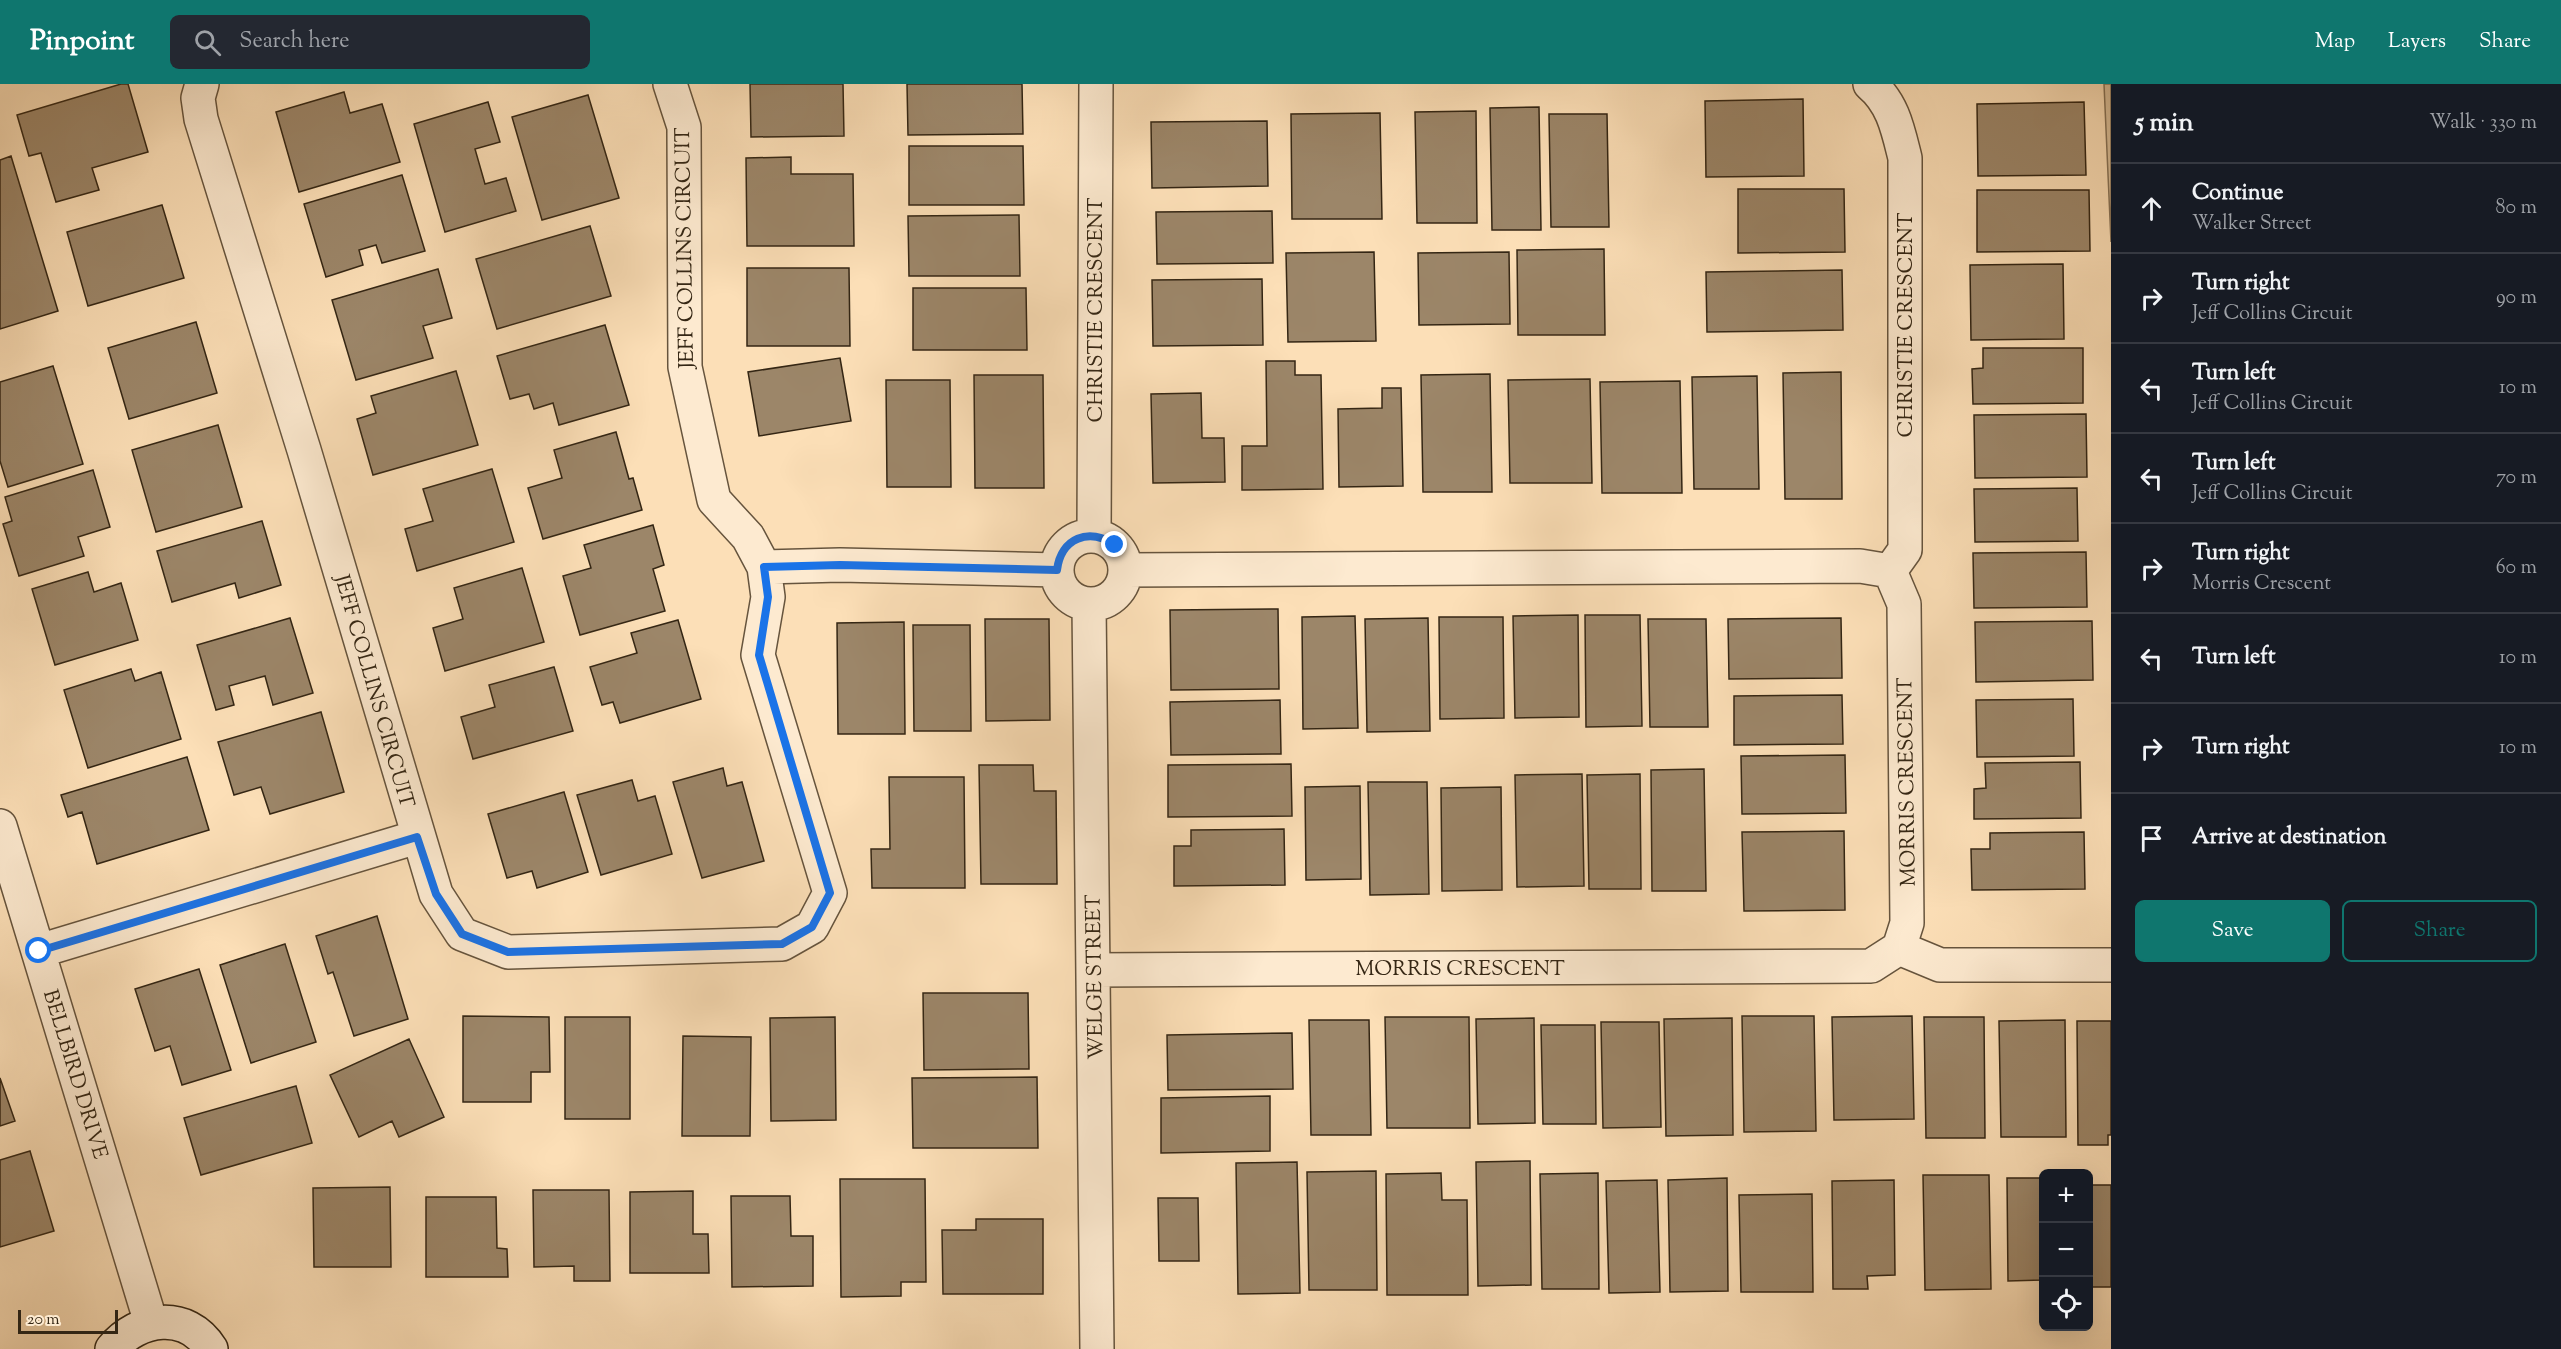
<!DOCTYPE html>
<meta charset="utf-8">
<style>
body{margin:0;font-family:"Sorts Mill Goudy",serif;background:#242831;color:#f1f3f6}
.controls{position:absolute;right:18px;bottom:18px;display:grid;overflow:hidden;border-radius:9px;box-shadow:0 6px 24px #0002}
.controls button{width:54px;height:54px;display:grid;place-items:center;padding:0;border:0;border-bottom:2px solid #363941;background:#171b24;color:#f1f3f6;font:30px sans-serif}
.scale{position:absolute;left:18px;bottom:15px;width:100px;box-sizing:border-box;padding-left:6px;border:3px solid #342614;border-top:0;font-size:16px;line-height:21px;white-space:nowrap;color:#342614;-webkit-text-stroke:4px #fdead0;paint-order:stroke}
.stop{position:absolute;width:18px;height:18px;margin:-14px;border:4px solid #1a73e8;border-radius:50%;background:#fff}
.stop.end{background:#1a73e8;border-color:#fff;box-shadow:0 2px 6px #0008}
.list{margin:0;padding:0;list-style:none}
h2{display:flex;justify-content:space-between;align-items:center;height:78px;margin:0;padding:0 24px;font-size:26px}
h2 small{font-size:20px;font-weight:400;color:#9ea1a6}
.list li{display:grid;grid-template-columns:39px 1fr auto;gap:18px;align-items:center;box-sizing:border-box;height:90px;padding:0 24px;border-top:2px solid #363941}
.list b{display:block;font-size:22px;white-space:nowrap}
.list p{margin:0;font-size:20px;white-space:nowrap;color:#9ea1a6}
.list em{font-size:20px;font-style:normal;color:#9ea1a6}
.actions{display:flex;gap:12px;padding:18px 24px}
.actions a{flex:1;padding:14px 0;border:2px solid #0f766e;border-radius:9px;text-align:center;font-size:21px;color:#0f766e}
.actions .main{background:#0f766e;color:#fff}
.icon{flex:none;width:33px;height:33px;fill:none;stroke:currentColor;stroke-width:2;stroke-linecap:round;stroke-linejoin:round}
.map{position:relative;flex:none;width:2111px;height:1265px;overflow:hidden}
header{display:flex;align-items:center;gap:36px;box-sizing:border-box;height:84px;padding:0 30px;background:#0f766e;color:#fff}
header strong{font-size:28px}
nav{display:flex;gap:33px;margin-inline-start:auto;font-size:21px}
.search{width:420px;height:54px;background:#242831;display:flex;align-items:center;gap:15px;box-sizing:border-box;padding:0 21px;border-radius:9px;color:#9ea1a6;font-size:22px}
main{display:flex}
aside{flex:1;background:#171b24}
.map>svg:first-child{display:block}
.green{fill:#dac09b;stroke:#877358;stroke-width:1.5}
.building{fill:#9c8669;stroke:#342614;stroke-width:1.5}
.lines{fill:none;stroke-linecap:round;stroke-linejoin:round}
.street-casing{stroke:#66543d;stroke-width:36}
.secondary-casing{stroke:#342614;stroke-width:36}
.street{stroke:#fdead0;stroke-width:33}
.secondary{stroke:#fdead0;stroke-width:33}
.route{stroke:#1a73e8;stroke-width:8}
.labels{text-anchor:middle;stroke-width:4.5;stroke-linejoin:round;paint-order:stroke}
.street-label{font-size:21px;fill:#342614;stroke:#fdead0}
</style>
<header>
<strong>Pinpoint</strong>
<div class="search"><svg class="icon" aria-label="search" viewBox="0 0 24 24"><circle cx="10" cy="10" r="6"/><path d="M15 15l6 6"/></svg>Search here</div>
<nav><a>Map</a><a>Layers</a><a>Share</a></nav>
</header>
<main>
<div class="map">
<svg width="2111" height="1265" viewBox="0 0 2111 1265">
<rect width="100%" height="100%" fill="#fcdfb7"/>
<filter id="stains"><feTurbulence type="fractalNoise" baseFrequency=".00333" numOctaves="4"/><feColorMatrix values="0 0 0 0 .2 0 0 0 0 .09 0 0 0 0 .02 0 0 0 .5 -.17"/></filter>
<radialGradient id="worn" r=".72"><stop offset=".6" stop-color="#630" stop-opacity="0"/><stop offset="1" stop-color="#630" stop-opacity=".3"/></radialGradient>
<!-- green -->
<path class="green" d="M2104,0H2111V158Z"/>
<!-- building -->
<path class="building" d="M121,0H128L148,68L92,84L99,106L56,118L41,69L29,72L17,31Z
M750,0H843L844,52L751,53Z
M907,0H1022L1023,50L908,51Z
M344,8L350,29L382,20L400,78L299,108L276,28Z
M588,11L619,114L542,136L512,33Z
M1803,15L1804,92L1706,93L1705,17Z
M488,18L500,58L475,65L485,100L506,94L516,127L445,148L414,40Z
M2084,18L2086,91L1978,92L1977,20Z
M1539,23L1541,146H1492L1490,24Z
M1476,27L1477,139H1417L1415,28Z
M1380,29L1382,135H1292L1291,30Z
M1549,30H1607L1609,143H1551Z
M1267,37L1268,102L1152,104L1151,38Z
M909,62H1023L1024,121H909Z
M11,72L58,227L0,245V76Z
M791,73V90H853L854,162H747L746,74Z
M402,91L425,167L382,179L376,161L359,166L363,181L326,193L304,120Z
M1738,105H1844L1845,168L1738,169Z
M1977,106H2089L2090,167L1977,168Z
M162,121L184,194L88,222L67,148Z
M1272,127L1273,179L1157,180L1156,128Z
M1019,131L1020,192H909L908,132Z
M590,142L611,212L497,245L476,175Z
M1604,165L1605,251H1518L1517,166Z
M1374,168L1376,257L1288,258L1286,169Z
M1509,168L1510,240L1419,241L1418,169Z
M2063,180L2064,255L1971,256L1970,181Z
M747,184H849L850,262H747Z
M438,185L452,234L423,242L433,274L356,296L332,216Z
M1842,186L1843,246L1707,248L1706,188Z
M1262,195L1263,261L1153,262L1152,196Z
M913,204H1026L1027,266H913Z
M196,238L217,309L129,335L108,264Z
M605,241L629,321L559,341L553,319L534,325L529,310L510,315L497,272Z
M1983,264H2083V319L1973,320L1972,285L1983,284Z
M840,274L851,337L759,352L748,288Z
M1266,277H1295V291H1321L1323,405L1242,406V362H1267Z
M53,282L83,380L8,403L0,377V298Z
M456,287L478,361L373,391L357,335L376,329L371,312Z
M1841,288L1842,415H1785L1783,289Z
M1490,290L1492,408H1423L1421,291Z
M974,291H1043L1044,404H975Z
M1757,292L1759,405H1694L1692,293Z
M1590,295L1592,399H1510L1508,296Z
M886,296H950L951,403H887Z
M1680,297L1682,409H1602L1600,298Z
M1382,304H1401L1403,402L1339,403L1338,325L1382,324Z
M1201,309L1202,354H1224L1225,398L1153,399L1151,310Z
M2086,330L2087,393L1975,394L1974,331Z
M218,341L242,423L156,448L132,366Z
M616,348L629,395L633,394L642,426L543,455L528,404L562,394L554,366Z
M492,385L514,458L417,487L405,445L433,437L423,405Z
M93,386L110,443L78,453L84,472L19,492L3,440L12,437L5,413Z
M2077,404L2078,457L1975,458L1974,405Z
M262,437L281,501L239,514L235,499L172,518L157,467Z
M653,441L664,481L653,485L665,527L580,551L563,492L591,484L584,461Z
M2086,468L2087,523L1974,524L1973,469Z
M522,484L544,558L445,587L433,544L463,535L454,504Z
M88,488L94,508L121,499L138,556L55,581L32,505Z
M1278,525L1279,605L1171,606L1170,526Z
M1578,531L1579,633L1515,634L1513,532Z
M1585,531H1640L1642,642L1586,643Z
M1355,532L1358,644L1303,645L1302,533Z
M1439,533H1503L1504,634L1440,635Z
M290,534L313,609L273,621L265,592L229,602L234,621L216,626L197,561Z
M1428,534L1430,647L1367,648L1365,535Z
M1841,534L1842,594L1729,595L1728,535Z
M985,535H1049L1050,636L986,637Z
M1648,535H1706L1708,643H1650Z
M678,536L701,615L620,639L613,618L602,621L590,583L637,569L631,549Z
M2092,537L2093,596L1976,598L1975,538Z
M904,538L905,650H838L837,539Z
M913,541H970L971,647H914Z
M554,583L573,647L473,675L461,633L495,623L489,601Z
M131,585L135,597L161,588L181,655L88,684L64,606Z
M1842,611L1843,660L1734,661V612Z
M2073,615L2074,672L1977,673L1976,616Z
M1280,616L1281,670L1171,671L1170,618Z
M321,628L344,708L270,730L261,703L234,711L218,658Z
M1845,671L1846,729L1742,730L1741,672Z
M187,673L209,746L97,780L82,728L68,733L61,711Z
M2080,678L2081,734L1974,735V705L1986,704L1985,679Z
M1291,680L1292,732L1168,733V681Z
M979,681H1033L1034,707H1056L1057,800H981Z
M723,684L727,702L742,698L764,777L702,794L673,698Z
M1704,685L1706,807H1652L1651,686Z
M1582,690L1584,802L1517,803L1515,691Z
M1640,690L1641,805H1589L1587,691Z
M889,693H964L965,804H872L871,765H890Z
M632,696L638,717L655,712L672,770L601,791L577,711Z
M1368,698H1427L1429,810L1370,811Z
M1360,702L1361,795L1306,796L1305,703Z
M1501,703L1502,806L1442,807L1441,704Z
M564,708L588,788L537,804L532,787L507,794L488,730Z
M1284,745L1285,801L1174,802V762H1191V746Z
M1844,747L1845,826L1744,827L1742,748Z
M2084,748L2085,805L1972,806L1971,765H1990V749Z
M377,832L408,935L354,952L333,888L328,890L316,852Z
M285,860L316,958L251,979L220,881Z
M199,885L231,986L182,1001L170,962L155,967L135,905Z
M923,909H1028L1029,985L924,986Z
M463,932L549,933L550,988H531V1018H463Z
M1742,932H1814L1816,1047L1744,1048Z
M1912,932L1914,1035L1834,1036L1832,933Z
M565,933H630V1035H565Z
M835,933L836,1036L771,1037L770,934Z
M1385,933H1469L1470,1044H1387Z
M1924,933H1984L1985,1054H1926Z
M1534,934L1535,1039L1478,1040L1476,935Z
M1732,934L1733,1051L1666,1052L1664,935Z
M1309,936H1369L1371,1051H1311Z
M2065,936L2066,1053H2001L1999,937Z
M2077,937H2111V1051H2108V1061H2078Z
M1601,938H1659L1661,1043L1603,1044Z
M1541,941H1595L1596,1040H1543Z
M1292,949L1293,1005L1168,1006L1167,951Z
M683,952L751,953L750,1052H682Z
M409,955L444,1033L399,1053L392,1037L359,1053L330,991Z
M1037,993L1038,1064H913L912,994Z
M0,994L15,1037L0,1042Z
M296,1002L312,1059L201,1091L184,1034Z
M1270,1012V1067L1161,1069V1014Z
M30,1067L54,1147L0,1163V1076Z
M1530,1077L1531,1201L1478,1202L1476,1078Z
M1297,1078L1300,1209L1238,1210L1236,1079Z
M1376,1087L1377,1206H1309L1307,1088Z
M1441,1089L1442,1116H1467L1468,1211H1387L1386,1090Z
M1598,1089L1599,1205H1542L1540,1090Z
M1923,1091H1989L1991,1205L1925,1206Z
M1727,1094L1728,1207L1670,1208L1668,1096Z
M2007,1094H2044V1196L2008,1197Z
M840,1095H925L926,1198H901V1212L841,1213Z
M1657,1096L1660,1208L1609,1209L1606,1097Z
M1894,1096L1895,1191L1867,1192L1868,1205H1833L1832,1097Z
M2088,1101H2111V1203H2088Z
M390,1103L391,1183H314L313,1104Z
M533,1106H609L610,1197H574V1182L534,1183Z
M693,1107V1150H708L709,1189H630V1108Z
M1812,1110L1813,1208H1741L1739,1111Z
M731,1112H790L791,1152H813V1202L732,1203Z
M426,1113H496L497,1164L507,1165L508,1193H426Z
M1158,1114H1198L1199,1177H1159Z
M976,1135H1043V1210H943L942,1146H976Z"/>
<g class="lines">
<defs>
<path id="street" d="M202,0L198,14L201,35L304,366L436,810L462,850L508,868L782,860L812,843L830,809L758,571L768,513L764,483L748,453L714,416L685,283L684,43L670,0
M1870,0C1893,19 1898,46 1905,74V466L1890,487
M1094,451L1096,0
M1057 486a34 34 0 1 1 68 0a34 34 0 1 1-68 0Z
M764,483L840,481L1057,486
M1089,520L1097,1265
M0,742L151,1239
M1899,864L1940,881H2111
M39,867L417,753
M1094,886L1871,882L1899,864L1907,839L1904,520L1890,487L1860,482L1125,486"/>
<path id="secondary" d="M112,1265C138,1233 187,1226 211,1265"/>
</defs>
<!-- street casing -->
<use href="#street" class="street-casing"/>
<!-- secondary casing -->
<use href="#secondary" class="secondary-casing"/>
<!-- street -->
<use href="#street" class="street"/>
<!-- secondary -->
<use href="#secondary" class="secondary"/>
</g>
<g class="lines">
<!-- route -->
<path class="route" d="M39,867L417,753L436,810L462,850L508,868L782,860L812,843L830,809L759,571L768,513L764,483L840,481L1057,486C1061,454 1089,443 1115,461"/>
</g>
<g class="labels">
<!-- street labels -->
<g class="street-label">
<text transform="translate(684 164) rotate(-91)" y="7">JEFF COLLINS CIRCUIT</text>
<text transform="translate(1095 226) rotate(-90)" y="7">CHRISTIE CRESCENT</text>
<text transform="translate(1905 241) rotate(-90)" y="7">CHRISTIE CRESCENT</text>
<text transform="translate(375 607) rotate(74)" y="7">JEFF COLLINS CIRCUIT</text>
<text transform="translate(1906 698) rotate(-91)" y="7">MORRIS CRESCENT</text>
<text x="1460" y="891">MORRIS CRESCENT</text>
<text transform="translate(1094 893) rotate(-91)" y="7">WELGE STREET</text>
<text transform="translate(76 990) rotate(73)" y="7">BELLBIRD DRIVE</text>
</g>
</g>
<rect width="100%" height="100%" filter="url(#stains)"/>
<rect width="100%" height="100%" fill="url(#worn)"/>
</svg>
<div class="controls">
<button>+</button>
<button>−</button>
<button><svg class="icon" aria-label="locate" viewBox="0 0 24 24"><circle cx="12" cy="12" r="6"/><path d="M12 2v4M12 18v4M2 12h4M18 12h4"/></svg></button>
</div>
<div class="scale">20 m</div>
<div class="stop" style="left:39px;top:867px"></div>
<div class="stop end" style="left:1115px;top:461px"></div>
</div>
<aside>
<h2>5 min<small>Walk · 330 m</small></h2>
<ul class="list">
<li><svg class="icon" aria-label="ahead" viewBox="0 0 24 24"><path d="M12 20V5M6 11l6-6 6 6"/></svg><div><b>Continue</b><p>Walker Street</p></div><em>80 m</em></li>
<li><svg class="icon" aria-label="right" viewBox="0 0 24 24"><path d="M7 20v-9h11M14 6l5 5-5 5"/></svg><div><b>Turn right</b><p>Jeff Collins Circuit</p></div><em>90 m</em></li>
<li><svg class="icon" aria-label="left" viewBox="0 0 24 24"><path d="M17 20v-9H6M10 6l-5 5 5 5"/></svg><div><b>Turn left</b><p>Jeff Collins Circuit</p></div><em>10 m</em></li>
<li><svg class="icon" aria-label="left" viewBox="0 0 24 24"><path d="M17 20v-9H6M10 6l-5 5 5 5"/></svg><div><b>Turn left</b><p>Jeff Collins Circuit</p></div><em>70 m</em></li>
<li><svg class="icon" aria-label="right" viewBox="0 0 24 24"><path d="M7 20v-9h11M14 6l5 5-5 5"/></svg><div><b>Turn right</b><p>Morris Crescent</p></div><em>60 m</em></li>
<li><svg class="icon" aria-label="left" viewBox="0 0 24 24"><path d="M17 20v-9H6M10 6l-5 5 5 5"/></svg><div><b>Turn left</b></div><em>10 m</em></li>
<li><svg class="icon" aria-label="right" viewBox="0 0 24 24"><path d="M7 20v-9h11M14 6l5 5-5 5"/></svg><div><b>Turn right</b></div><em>10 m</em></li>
<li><svg class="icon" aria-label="arrive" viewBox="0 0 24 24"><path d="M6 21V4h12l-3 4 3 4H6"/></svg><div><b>Arrive at destination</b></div></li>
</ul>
<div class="actions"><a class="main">Save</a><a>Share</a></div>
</aside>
</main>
